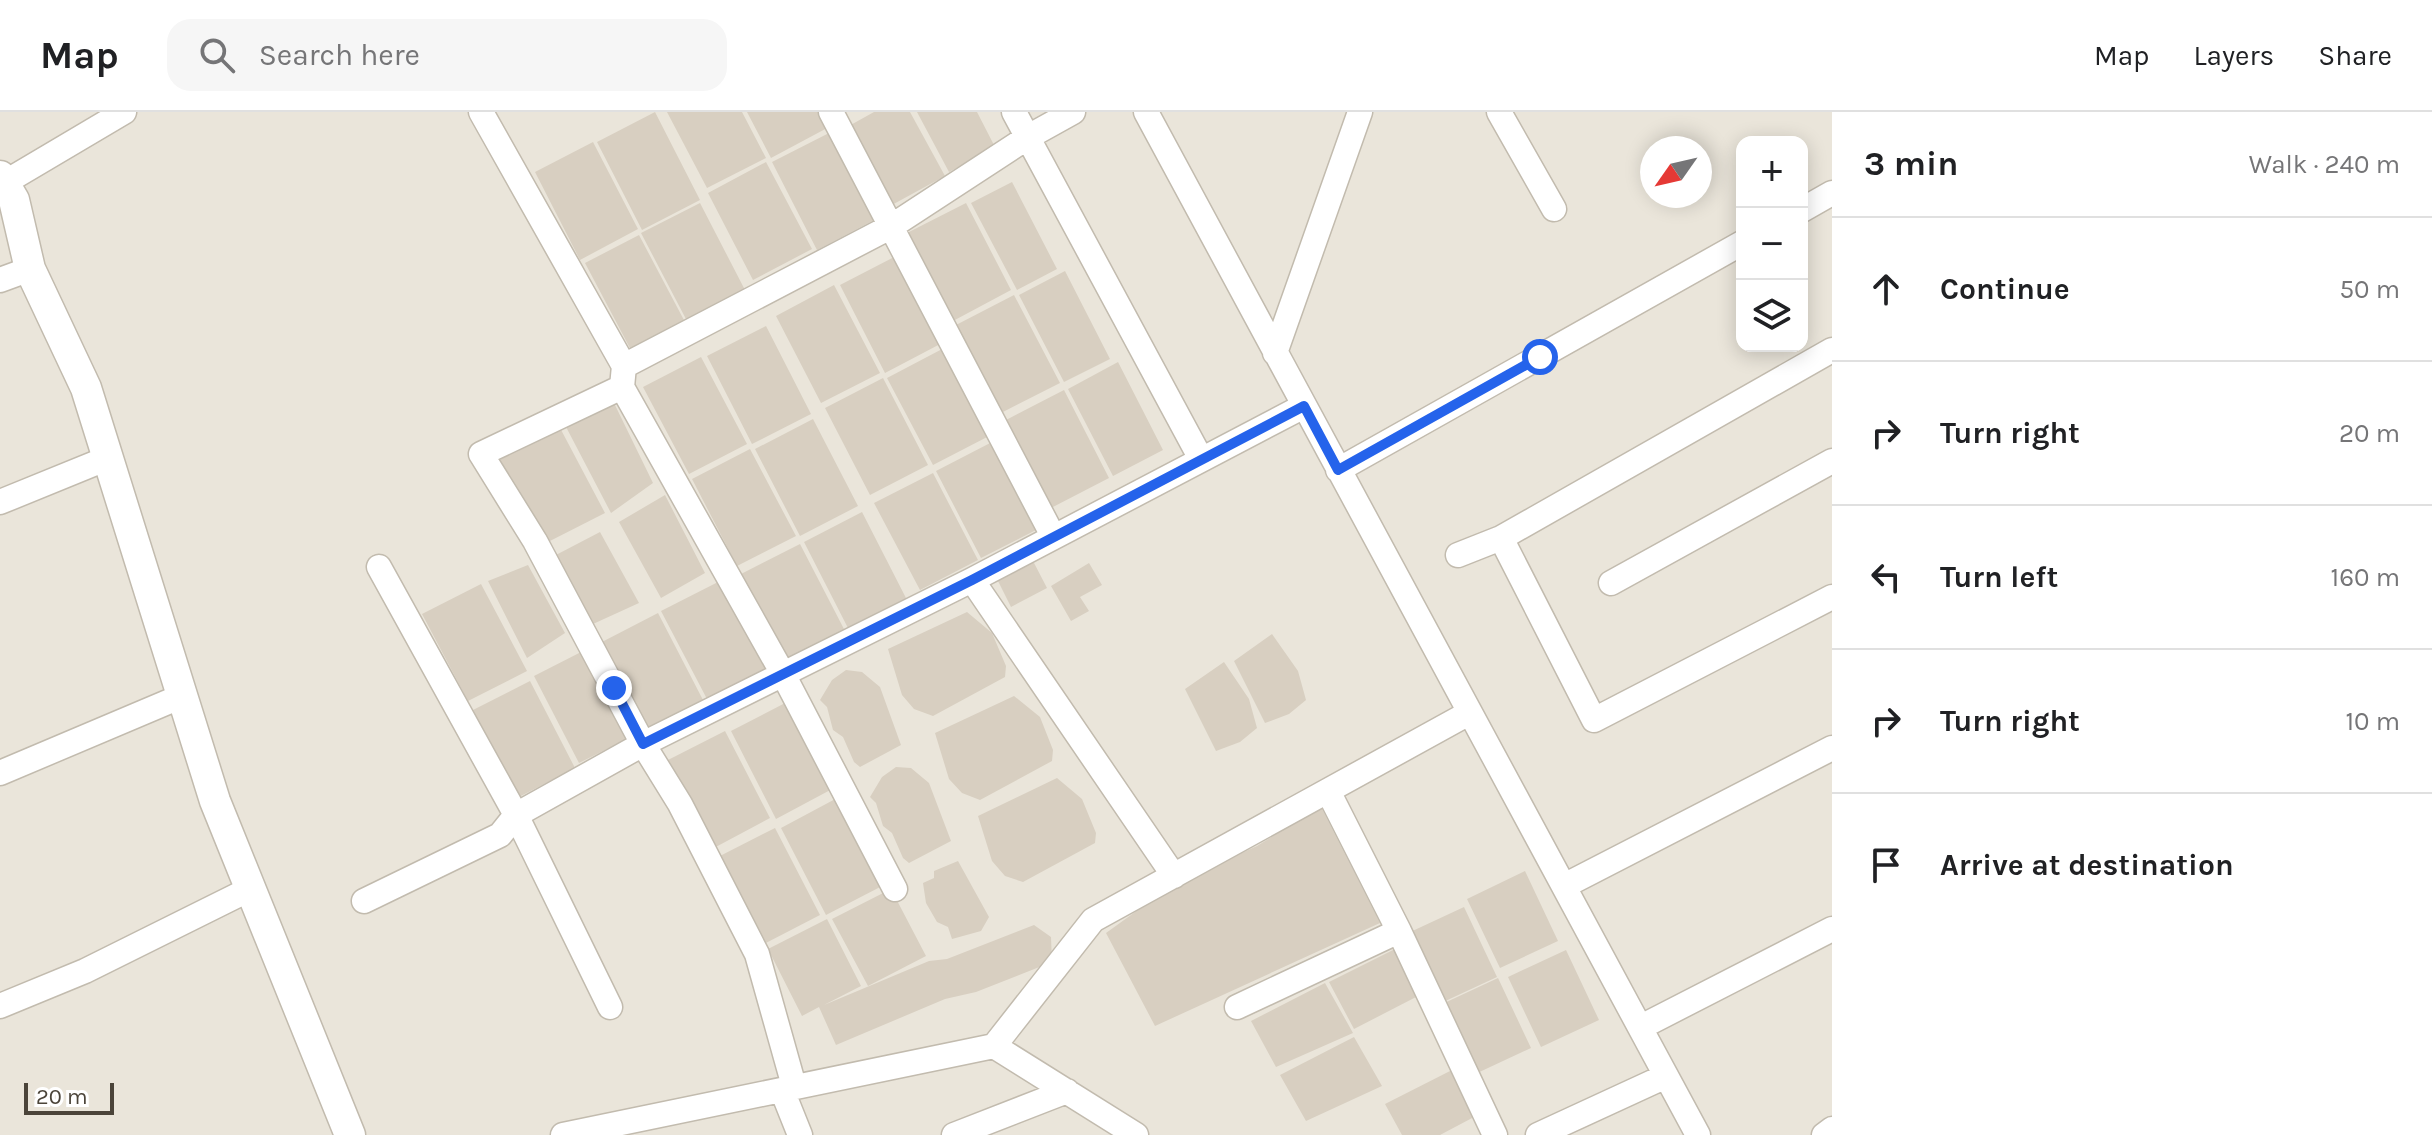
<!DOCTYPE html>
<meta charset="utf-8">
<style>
body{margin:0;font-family:Karla,sans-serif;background:#f6f6f6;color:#202124}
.controls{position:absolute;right:24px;top:24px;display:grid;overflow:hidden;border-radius:16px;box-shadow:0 4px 20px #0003}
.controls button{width:72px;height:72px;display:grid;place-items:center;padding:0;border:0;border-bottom:2px solid #e0e0e0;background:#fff;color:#202124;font:40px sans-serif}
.compass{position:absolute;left:1640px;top:24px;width:72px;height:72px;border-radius:50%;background:#fff;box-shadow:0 4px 20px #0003;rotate:236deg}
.scale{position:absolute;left:24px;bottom:20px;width:90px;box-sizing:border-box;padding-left:8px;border:4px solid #4b4439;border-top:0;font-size:22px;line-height:28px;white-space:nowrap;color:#4b4439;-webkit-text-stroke:6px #fff;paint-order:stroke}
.stop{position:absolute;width:24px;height:24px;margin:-18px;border:6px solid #2563eb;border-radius:50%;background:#fff}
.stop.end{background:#2563eb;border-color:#fff;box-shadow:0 2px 8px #0008}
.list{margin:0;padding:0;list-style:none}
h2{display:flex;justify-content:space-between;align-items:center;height:104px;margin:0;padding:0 32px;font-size:34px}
h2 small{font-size:26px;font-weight:400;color:#757577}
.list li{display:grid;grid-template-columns:52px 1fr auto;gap:24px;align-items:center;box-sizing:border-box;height:144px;padding:0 32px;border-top:2px solid #e0e0e0}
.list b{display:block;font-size:30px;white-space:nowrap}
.list em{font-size:26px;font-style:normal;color:#757577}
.icon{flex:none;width:44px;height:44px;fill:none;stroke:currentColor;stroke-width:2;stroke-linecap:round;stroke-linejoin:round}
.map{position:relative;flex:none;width:1832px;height:1023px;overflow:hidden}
header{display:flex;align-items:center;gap:48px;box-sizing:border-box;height:112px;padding:0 40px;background:#fff;border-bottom:2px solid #e0e0e0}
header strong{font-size:38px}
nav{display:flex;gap:44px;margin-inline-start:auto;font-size:28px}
.search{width:560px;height:72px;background:#f6f6f6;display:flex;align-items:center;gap:20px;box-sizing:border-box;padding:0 28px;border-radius:24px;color:#757577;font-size:30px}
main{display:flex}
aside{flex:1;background:#fff}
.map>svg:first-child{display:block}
.residential{fill:#eae5da;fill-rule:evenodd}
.building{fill:#d8cfc1}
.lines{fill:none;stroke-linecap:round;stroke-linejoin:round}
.minor-casing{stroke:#c2bbae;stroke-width:27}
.tertiary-casing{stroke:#c2bbae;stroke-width:33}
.minor{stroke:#fff;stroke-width:24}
.tertiary{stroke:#fff;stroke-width:30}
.route{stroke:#2563eb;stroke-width:10}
</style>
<header>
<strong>Map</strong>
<div class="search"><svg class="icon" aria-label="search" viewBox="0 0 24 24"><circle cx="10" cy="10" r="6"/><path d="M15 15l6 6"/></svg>Search here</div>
<nav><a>Map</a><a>Layers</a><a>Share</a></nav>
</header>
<main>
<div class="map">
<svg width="1832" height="1023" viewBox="0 0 1832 1023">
<rect width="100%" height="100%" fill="#f6f3ec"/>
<!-- residential -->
<path class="residential" d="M0,0H1832V1023H0ZM1742,30H1802V234H1742ZM1652,36H1700V84H1652Z"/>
<!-- building -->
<path class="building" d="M655,0L700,88L642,118L597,30Z
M667,0H742L766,46L707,76Z
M747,0H821L829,15L771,46Z
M874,0H910L945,64L890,94L847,15Z
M917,0H977L995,35L949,60Z
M831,20L876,107L817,138L772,50Z
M593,30L638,117L580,148L535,60Z
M766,50L812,137L753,168L708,81Z
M1012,70L1057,157L1017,178L971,91Z
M700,91L745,178L687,209L641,121Z
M966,91L1011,178L953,209L907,121Z
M639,123L685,210L631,238L585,151Z
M898,143L944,230L885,261L840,173Z
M1065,159L1110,247L1064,270L1019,183Z
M834,173L880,261L821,291L776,204Z
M1014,183L1060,271L1001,301L956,213Z
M766,214L811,302L752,332L707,244Z
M946,235L991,323L933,353L887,266Z
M701,245L747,332L689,362L643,275Z
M1118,250L1163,338L1113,364L1068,277Z
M883,266L928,353L870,383L825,296Z
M1064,278L1109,366L1051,396L1006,308Z
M614,291L653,371L611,401L565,313Z
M813,307L858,394L800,424L755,337Z
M559,314L605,401L546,431L498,349Z
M994,329L1040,416L981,446L936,359Z
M750,337L796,424L737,454L692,367Z
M933,361L978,448L920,478L874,391Z
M665,383L705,461L661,486L619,410Z
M862,400L907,488L849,518L804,430Z
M600,420L639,491L593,512L554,444Z
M800,432L845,519L787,550L741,462Z
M1033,449L1047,476L1011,495L997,467Z
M1089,451L1102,473L1080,485L1089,499L1071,509L1051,474Z
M528,453L565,521L527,546L488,469Z
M720,469L765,557L707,587L661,499Z
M481,472L527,559L468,589L422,502Z
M967,500L992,521L1006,554L1005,565L933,604L914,597L902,583L888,537Z
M658,501L703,588L645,618L600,531Z
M1272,522L1298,559L1306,588L1289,602L1265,611L1234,549Z
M585,538L631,625L579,651L534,564Z
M1224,550L1249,587L1257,616L1240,630L1216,639L1185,577Z
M846,558L862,560L880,575L901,633L860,655L854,650L843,625L833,618L827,595L820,588L832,568Z
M530,569L575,656L517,686L471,599Z
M1014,584L1040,605L1053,638L1052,649L980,688L962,681L949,667L935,621Z
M789,589L834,676L776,707L731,619Z
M725,619L770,706L712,737L666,649Z
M896,655L911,656L929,671L951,729L909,751L903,746L892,721L883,714L876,691L870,685L882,665Z
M1057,666L1082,687L1096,721L1095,731L1023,770L1005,764L992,749L978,704Z
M839,685L884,773L826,803L781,716Z
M1321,695L1380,811L1155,914L1106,821L1174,772L1257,734Z
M775,716L820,803L762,833L716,746Z
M958,749L989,805L981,819L952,827L948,815L937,810L926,791L923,771L934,766V759Z
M1525,759L1558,829L1500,856L1467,787Z
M891,777L926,844L868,874L832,807Z
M1464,795L1497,865L1439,892L1406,822Z
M827,807L861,874L824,893L929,849L947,847L1034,813L1051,825L1052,850L976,880L945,887L836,933L819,895L802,904L768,837Z
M1395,837L1418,884L1354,917L1329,870Z
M1566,838L1599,908L1541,935L1508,865Z
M1498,866L1531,936L1473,963L1440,893Z
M1325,871L1353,921L1276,955L1251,909Z
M1354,925L1382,974L1306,1009L1280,963Z
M1452,958L1474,1005L1440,1023H1402L1385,992Z"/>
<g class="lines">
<defs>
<path id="minor" d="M481,0L624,254
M831,0L1053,424
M1014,0L1201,347
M1146,0L1698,1023
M1499,0L1554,97
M4,71L124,0
M1802,98L1832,81
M0,168L30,157
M1275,241L1360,0
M622,275L481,342L535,429L643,632L680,692L757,842L794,974
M1338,358L1742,131
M0,390L108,346
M1501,426L1594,608L1832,485
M1458,443L1501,426L1832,238
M379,455L516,703L610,895
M972,468L1174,764
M1611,471L1832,349
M0,661L182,584
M1564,774L1832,636
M895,777L783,562L622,275L624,254L892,114L1028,25L1073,0
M364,789L500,723L516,703L643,632L972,468L1304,294
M1399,819L1495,1023
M0,894L85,859L250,777
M1237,895L1399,819L1328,679
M1641,915L1832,817
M994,934L1093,808L1469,601
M782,978L800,1023
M563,1023L994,934L1136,1023
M954,1023L1067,979
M1538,1023L1666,964
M1824,1023L1832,1017"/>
<path id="tertiary" d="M0,64L14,88L30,157L86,276L215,689L350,1023"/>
</defs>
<!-- minor casing -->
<use href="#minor" class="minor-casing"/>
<!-- tertiary casing -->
<use href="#tertiary" class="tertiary-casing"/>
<!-- minor -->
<use href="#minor" class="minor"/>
<!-- tertiary -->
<use href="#tertiary" class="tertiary"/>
</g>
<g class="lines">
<!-- route -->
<path class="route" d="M614,576L643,632L972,468L1304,294L1338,358L1540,245"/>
</g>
</svg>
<div class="controls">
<button>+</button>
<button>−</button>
<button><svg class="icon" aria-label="layers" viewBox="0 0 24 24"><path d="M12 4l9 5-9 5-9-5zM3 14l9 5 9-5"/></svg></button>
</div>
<svg class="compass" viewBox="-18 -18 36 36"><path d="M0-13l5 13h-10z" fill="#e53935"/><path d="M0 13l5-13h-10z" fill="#757577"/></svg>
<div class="scale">20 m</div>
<div class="stop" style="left:1540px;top:245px"></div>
<div class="stop end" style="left:614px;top:576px"></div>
</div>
<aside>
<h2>3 min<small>Walk · 240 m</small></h2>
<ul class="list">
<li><svg class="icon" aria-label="ahead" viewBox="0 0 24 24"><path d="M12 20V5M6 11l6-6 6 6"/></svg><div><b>Continue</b></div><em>50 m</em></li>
<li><svg class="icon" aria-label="right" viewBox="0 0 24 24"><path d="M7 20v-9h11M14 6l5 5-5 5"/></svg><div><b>Turn right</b></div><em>20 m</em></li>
<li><svg class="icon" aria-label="left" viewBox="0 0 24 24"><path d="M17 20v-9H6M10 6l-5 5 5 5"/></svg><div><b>Turn left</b></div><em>160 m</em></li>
<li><svg class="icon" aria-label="right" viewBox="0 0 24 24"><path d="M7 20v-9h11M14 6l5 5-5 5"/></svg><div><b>Turn right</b></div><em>10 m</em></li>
<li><svg class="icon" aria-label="arrive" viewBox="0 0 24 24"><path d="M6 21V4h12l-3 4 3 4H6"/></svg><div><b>Arrive at destination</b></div></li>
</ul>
</aside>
</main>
